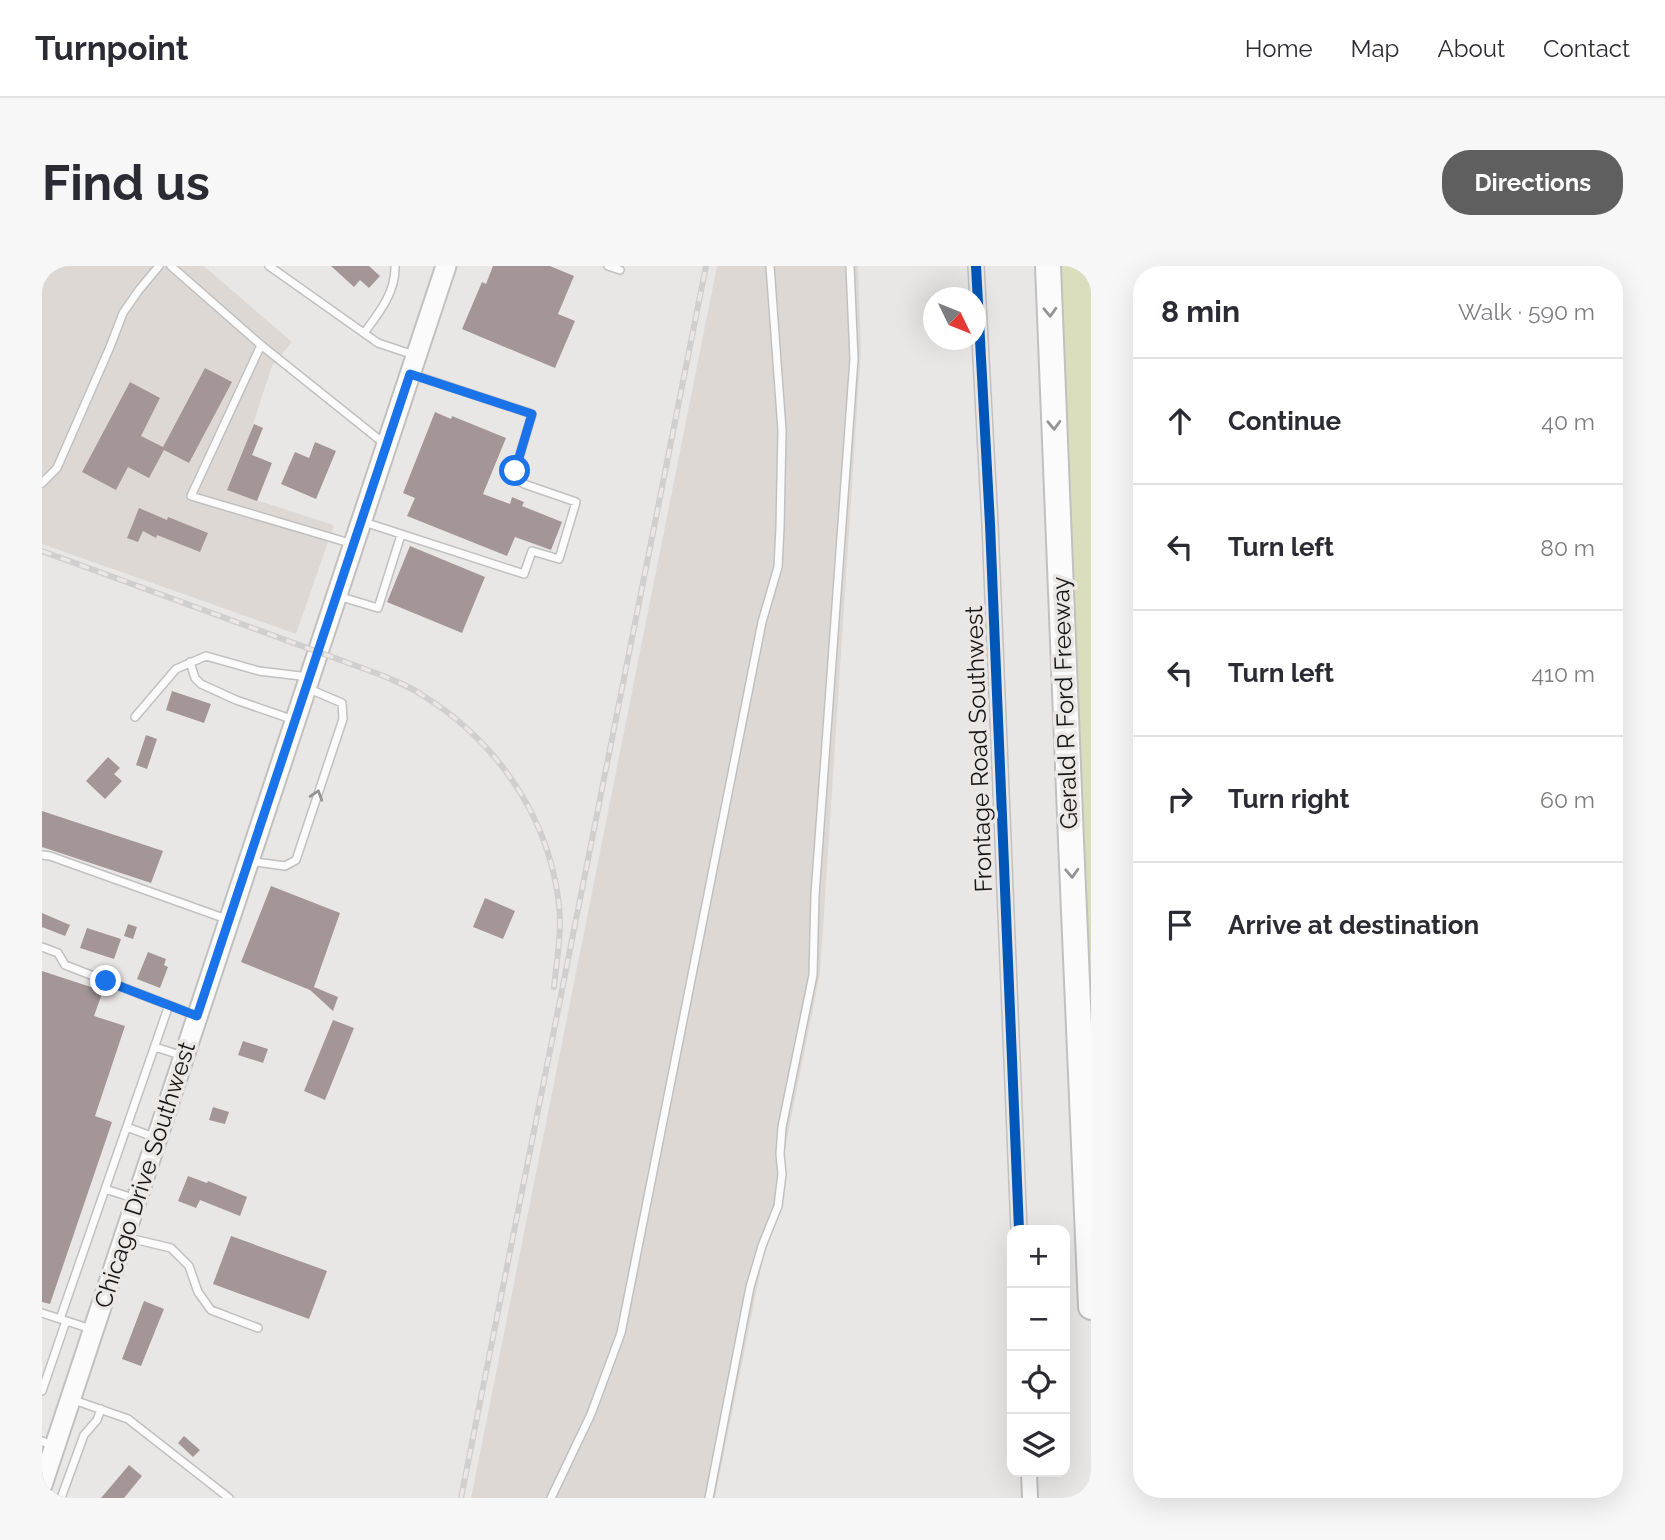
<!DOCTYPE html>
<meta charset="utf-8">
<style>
body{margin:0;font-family:Raleway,sans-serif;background:#f7f7f7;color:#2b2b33}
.controls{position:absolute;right:21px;bottom:21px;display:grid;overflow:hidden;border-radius:14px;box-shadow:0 7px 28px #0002}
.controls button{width:63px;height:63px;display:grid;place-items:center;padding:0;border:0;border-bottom:2px solid #e1e1e2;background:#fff;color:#2b2b33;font:35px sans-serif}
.compass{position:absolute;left:881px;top:21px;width:63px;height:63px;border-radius:50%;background:#fff;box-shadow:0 7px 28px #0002;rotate:133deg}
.stop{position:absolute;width:21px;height:21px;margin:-16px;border:5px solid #1a73e8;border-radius:50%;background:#fff}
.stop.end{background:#1a73e8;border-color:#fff;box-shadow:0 2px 7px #0008}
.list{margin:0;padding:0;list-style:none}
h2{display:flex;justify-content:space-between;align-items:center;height:91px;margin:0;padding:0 28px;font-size:30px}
h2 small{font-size:23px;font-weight:400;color:#7c7c81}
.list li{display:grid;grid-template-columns:46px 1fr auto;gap:21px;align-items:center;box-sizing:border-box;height:126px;padding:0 28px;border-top:2px solid #e1e1e2}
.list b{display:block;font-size:26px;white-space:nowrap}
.list em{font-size:23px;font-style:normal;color:#7c7c81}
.icon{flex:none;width:38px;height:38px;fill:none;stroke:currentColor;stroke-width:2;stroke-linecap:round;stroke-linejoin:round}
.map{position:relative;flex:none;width:1049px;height:1232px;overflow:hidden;border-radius:28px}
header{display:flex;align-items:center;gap:42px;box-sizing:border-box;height:98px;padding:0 35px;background:#fff;border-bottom:2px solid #e1e1e2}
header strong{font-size:33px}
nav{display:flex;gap:38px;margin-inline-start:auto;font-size:24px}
.intro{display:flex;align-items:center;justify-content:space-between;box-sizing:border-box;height:168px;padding:0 42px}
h1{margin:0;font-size:49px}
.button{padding:18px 32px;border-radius:28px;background:#605f5f;color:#fff;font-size:24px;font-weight:700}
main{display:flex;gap:42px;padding:0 42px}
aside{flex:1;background:#fff;border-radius:28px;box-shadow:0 7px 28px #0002}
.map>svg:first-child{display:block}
.built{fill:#ded8d4}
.green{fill:#dbdebd}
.building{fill:#a49696}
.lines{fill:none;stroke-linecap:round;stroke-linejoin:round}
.lane-casing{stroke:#c1c0c0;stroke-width:10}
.street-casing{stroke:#c1c0c0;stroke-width:18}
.secondary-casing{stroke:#c1c0c0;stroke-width:23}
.highway-casing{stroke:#c1c0c0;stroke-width:28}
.lane{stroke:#fcfbfb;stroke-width:7}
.street{stroke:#fcfbfb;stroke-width:14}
.secondary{stroke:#fcfbfb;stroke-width:19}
.highway{stroke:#fcfbfb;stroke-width:24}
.rail-casing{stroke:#d0cece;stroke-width:6}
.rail{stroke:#eae7e5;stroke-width:3.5;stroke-dasharray:10;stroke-linecap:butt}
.cycleway-casing{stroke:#eae7e5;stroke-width:15}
.cycleway{stroke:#0057b8;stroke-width:10}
.oneway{stroke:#959494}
.route{stroke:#1a73e8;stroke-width:9}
.labels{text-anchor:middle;stroke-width:7;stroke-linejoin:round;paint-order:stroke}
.street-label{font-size:24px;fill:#171616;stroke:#eae7e5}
</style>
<header>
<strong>Turnpoint</strong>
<nav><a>Home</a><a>Map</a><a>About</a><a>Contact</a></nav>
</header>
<div class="intro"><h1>Find us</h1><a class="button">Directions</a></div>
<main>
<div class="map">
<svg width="1049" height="1232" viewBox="0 0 1049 1232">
<rect width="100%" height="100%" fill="#e9e7e6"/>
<!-- built -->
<path class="built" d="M0,0H162L250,76L230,100L189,226L292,259L254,368L0,278Z
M675,0H816L819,83L778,708L673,1232H429Z"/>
<!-- green -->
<path class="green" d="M1006,0H1049V1041Z"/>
<!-- building -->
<path class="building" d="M289,0H327L338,10L327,22L318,14L312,21Z
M451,0H508L532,10L516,48L533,55L513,102L420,63L440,16L444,18Z
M163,102L190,116L147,197L122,184L107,212L86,201L74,224L40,206L88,116L118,132L99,170L121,181Z
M393,146L409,153L410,150L464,172L441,228L468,238L470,231L482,236L480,240L520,256L509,284L473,271L465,290L365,250L373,232L361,227Z
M212,158L221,162L210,189L230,197L215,235L185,224Z
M273,176L294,185L274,233L239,218L253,186L267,192Z
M97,242L125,254L126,251L166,267L158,286L115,269L114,272L101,265L96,276L85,272Z
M368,280L443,311L420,367L345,336Z
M130,425L169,438L162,457L124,444Z
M104,469L115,473L105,503L94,499Z
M66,491L78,502L72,508L80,515L63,533L44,515Z
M0,545L121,585L109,617L0,581Z
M229,620L298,647L272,721L296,731L291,745L268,724L199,696Z
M443,632L473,645L461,673L431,661Z
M0,647L28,659L23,670L0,661Z
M86,658L95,661L91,673L82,670Z
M45,662L79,673L72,693L38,682Z
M106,686L124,693L122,699L126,701L118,722L95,713Z
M0,705L61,725L52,750L83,760L53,850L70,856L8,1038L0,1036Z
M291,754L312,762L283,834L262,825Z
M201,775L226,783L221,797L196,789Z
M171,841L187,846L183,858L167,854Z
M146,910L165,917L166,915L205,931L198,950L158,934L154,942L136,935Z
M189,970L285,1005L267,1053L171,1018Z
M102,1035L122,1043L99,1100L80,1093Z
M142,1170L158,1184L151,1191L136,1177Z
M87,1199L100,1210L82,1232H59Z"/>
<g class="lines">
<defs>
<path id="lane" d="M129,0L219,79
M227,0L336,77L372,89
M566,0L578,4
M322,67C337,47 354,26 353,0
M0,217L15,202L68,81L81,47L97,24L117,0
M322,256L482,308L490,285L517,293L534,236L482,218L474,213L473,205L490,148L369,108
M311,278L149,230L219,79L344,179
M296,330L336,342L359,269
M148,396L153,412L159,418L194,434L252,454
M93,451L134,403L164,390L217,405L267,411
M0,589L8,590L187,654
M207,595L243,600L254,594L301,453L300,437L265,422
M0,681L16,687L23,699L155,750
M113,781L141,790
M85,861L114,872
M63,923L94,933
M83,971L129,982L147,1000L156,1026L169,1044L216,1062
M0,1047L49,1063
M18,1053L127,739
M0,1125L24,1055
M29,1133L86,1153L187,1232
M0,1175L12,1181
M19,1232L42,1169L55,1154L59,1143
M509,1232L549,1148L579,1067L720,356L736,301L738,262L740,164L728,0
M667,1232L708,1021L720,980L736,940L740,908L738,888L740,861L771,709L773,629L812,93L808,0"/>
<path id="street" d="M934,0L948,258L977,964
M987,1206L988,1232"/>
<path id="secondary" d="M0,1219L404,0"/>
<path id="highway" d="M1006,0L1029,575L1049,1041"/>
</defs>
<!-- lane casing -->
<use href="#lane" class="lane-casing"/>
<!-- street casing -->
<use href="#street" class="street-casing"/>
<!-- secondary casing -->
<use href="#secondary" class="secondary-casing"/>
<!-- highway casing -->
<use href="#highway" class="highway-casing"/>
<!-- lane -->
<use href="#lane" class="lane"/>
<!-- street -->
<use href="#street" class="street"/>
<!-- secondary -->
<use href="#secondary" class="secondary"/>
<!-- highway -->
<use href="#highway" class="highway"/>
<defs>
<path id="rail" d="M0,285L342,410C355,416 369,421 380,429C452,473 504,546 516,631C521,660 515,692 512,721
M419,1232L664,0"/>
</defs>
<!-- rail casing -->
<use href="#rail" class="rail-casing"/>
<!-- rail -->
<use href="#rail" class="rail"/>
<defs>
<path id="cycleway" d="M934,0L948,258L977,964"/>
</defs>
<!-- cycleway casing -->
<use href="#cycleway" class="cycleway-casing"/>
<!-- cycleway -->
<use href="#cycleway" class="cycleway"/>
</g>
<!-- one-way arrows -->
<defs><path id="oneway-chevron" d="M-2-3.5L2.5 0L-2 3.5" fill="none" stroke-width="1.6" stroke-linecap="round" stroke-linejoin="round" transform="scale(1.75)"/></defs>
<g class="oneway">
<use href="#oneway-chevron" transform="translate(1008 46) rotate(88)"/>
<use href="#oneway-chevron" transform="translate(1012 159) rotate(88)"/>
<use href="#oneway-chevron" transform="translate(275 529) rotate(-72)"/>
<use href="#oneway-chevron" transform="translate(1030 607) rotate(87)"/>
</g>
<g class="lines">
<!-- route -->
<path class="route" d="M64,715L155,750L368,108L490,148L473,205"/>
</g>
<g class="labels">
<!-- street labels -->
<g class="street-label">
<text transform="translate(1023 437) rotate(-92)" y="8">Gerald R Ford Freeway</text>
<text transform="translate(937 483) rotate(-92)" y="8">Frontage Road Southwest</text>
<text transform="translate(103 909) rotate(-72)" y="8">Chicago Drive Southwest</text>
</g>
</g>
</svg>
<div class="controls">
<button>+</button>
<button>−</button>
<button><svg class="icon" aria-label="locate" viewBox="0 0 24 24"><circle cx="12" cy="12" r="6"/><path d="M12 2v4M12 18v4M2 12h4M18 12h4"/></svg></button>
<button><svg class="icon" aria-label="layers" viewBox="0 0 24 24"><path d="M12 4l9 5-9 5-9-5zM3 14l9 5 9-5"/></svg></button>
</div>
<svg class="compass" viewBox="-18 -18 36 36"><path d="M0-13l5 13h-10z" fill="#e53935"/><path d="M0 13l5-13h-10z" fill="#7c7c81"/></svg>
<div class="stop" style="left:473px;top:205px"></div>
<div class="stop end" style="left:64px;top:715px"></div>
</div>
<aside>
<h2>8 min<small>Walk · 590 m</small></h2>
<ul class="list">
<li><svg class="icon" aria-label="ahead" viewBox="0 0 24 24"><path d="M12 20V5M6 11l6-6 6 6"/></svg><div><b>Continue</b></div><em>40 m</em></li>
<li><svg class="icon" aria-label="left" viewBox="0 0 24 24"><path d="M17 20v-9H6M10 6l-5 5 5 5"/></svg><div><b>Turn left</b></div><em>80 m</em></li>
<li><svg class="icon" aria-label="left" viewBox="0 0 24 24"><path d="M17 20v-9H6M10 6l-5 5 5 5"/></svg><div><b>Turn left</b></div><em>410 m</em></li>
<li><svg class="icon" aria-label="right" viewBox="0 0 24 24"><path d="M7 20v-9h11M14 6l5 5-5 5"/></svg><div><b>Turn right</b></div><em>60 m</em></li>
<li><svg class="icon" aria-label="arrive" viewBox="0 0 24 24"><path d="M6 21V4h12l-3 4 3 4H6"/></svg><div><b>Arrive at destination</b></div></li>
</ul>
</aside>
</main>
